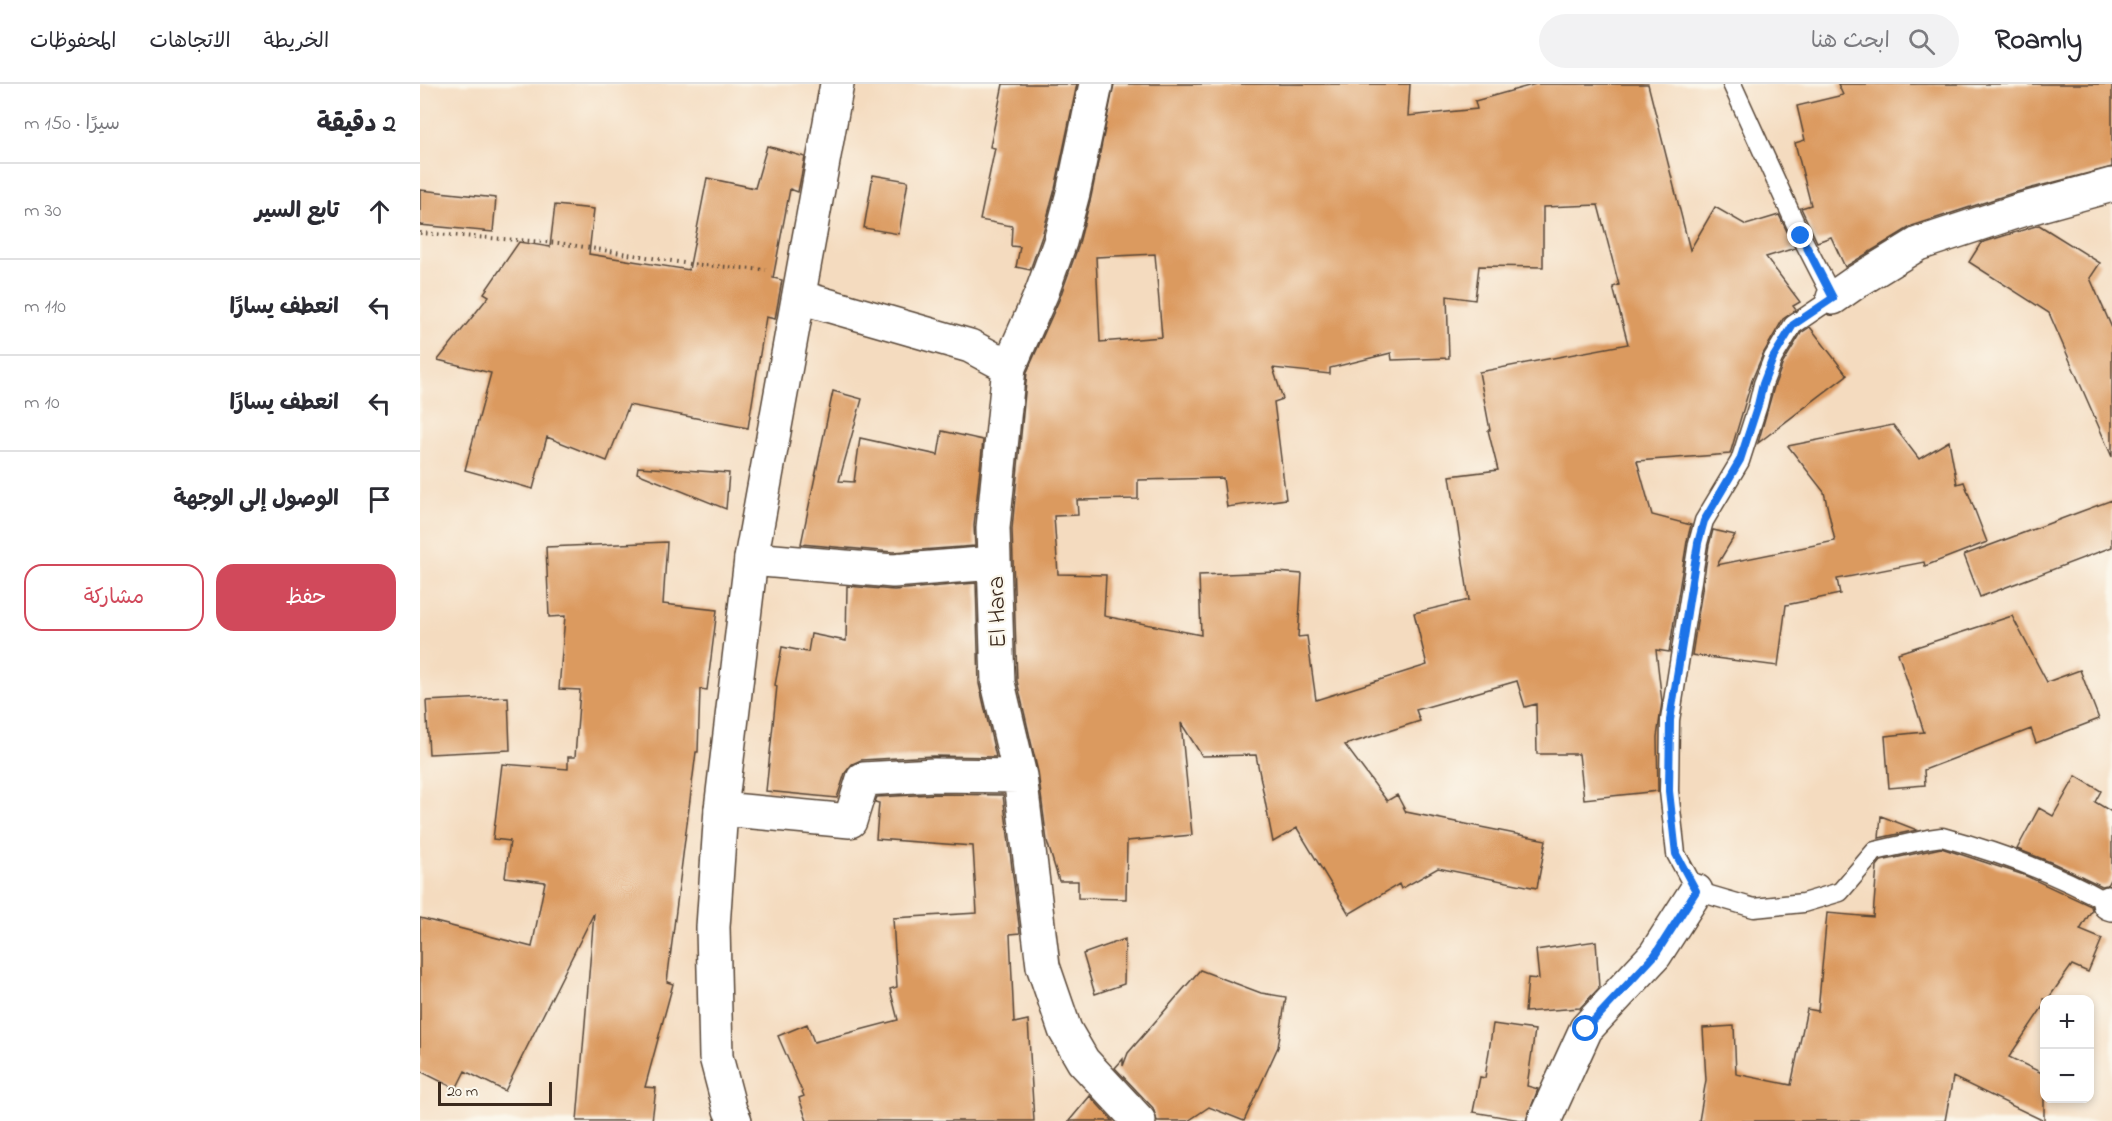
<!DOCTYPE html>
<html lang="ar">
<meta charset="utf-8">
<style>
body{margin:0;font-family:"Indie Flower","Playpen Sans Arabic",sans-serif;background:#f2f2f3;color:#2b2b33;direction:rtl}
.controls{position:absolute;right:18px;bottom:18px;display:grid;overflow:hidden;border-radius:12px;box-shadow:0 3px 9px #0003}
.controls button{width:54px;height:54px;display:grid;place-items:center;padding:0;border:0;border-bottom:2px solid #e1e1e2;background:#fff;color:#2b2b33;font:30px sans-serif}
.scale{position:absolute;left:18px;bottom:15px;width:114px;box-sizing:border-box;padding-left:6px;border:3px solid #3b2a1e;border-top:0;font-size:16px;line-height:21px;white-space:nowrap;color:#3b2a1e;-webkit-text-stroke:4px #fbf7ec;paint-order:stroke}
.stop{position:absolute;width:18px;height:18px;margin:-14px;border:4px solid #1a73e8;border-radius:50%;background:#fff}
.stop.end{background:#1a73e8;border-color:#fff;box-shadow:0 2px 6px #0008}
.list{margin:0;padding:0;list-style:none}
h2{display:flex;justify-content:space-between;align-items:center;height:78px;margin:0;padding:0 24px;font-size:26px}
h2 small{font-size:20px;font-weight:400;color:#7c7c81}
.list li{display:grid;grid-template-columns:39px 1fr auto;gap:18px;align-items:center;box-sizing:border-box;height:96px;padding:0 24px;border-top:2px solid #e1e1e2}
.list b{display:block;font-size:22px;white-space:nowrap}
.list em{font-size:20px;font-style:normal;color:#7c7c81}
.actions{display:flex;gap:12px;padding:18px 24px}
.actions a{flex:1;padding:14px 0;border:2px solid #d1495b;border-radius:18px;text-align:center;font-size:21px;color:#d1495b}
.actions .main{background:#d1495b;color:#fff}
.icon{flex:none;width:33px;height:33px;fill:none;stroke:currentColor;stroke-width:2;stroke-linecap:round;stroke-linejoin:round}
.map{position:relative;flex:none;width:1692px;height:1037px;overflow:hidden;direction:ltr}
header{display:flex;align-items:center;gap:36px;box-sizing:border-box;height:84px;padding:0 30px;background:#fff;border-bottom:2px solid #e1e1e2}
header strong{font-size:28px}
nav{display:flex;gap:33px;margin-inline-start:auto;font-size:21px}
.search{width:420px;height:54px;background:#f2f2f3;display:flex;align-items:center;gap:15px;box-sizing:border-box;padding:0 21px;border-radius:33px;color:#7c7c81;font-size:22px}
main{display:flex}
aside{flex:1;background:#fff}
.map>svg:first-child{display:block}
.building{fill:#db9a5e;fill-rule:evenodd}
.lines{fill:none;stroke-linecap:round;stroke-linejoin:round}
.lane-casing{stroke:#574536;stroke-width:21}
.street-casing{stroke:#574536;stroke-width:36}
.secondary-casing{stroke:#574536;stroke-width:36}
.path{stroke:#574536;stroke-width:4;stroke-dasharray:1.5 4.5;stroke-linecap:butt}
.lane{stroke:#fff;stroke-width:18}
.street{stroke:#fff;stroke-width:33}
.secondary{stroke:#fff;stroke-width:33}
.route{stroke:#1a73e8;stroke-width:8}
.labels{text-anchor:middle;stroke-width:4.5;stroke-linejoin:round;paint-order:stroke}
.street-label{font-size:24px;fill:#3b2a1e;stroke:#fbf7ec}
</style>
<header>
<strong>Roamly</strong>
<div class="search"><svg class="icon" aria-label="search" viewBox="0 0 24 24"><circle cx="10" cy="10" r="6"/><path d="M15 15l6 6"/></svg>ابحث هنا</div>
<nav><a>الخريطة</a><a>الاتجاهات</a><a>المحفوظات</a></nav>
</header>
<main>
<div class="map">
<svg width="1692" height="1037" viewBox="0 0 1692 1037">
<rect width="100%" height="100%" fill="#fbf7ec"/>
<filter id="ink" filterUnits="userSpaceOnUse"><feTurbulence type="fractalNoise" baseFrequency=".0167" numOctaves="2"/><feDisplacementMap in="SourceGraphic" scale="12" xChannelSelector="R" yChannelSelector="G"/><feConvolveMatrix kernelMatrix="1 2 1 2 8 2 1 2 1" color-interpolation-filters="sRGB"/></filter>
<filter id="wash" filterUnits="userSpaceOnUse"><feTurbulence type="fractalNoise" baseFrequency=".008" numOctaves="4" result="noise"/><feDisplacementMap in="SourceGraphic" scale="24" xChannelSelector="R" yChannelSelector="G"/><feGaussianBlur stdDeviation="1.35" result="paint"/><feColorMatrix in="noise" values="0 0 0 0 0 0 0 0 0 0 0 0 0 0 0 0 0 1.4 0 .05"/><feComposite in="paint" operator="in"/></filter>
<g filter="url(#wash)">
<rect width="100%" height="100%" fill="#f4dbbf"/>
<g id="blocks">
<!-- building -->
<path class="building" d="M583,0H657L635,105L622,152L610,186L596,183L600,163L591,162L592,142L560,136L575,64L570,63Z
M694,0H990L988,32L1057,25L1055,17L1116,0H1228L1270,166L1295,123L1326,141L1359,131L1375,164L1346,173L1380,218L1373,222L1376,226L1363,235L1343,270L1332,296L1310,370L1217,377L1232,431L1271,441L1267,457L1249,568L1236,566L1242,618L1237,653L1238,707L1164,715L1159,670H1117L1116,620L1105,623L1097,597L996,626L1000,637L925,661L967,717L977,711L986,728L1126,756L1117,804L1018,784L981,805L979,800L929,830L877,744L853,758L836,671L782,672L761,639L772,751L707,757L706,815L658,814V797H639L627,757L618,688L597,597L592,445L607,288L639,216L658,163L671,113ZM1178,121L1199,201L1193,203L1208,260L1059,288L1070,346H1068L1078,386L1030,392L1049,516L994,529L1007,581L896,616L887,552L878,553L882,490L857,488L779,491L781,551L684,532L686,491L638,490L634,432L658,431L657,416L718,415V396L803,394L807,423L866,415L854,318L863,315L853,284L910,290V284L971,269L972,276L1029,274L1027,212L1055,216L1059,182L1123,183V123ZM735,170L742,253L680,258L676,173Z
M1418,0H1692V83L1593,109L1492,142L1425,183L1411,153L1397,158L1381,124L1391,121L1375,59L1385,56L1377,22L1423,11Z
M347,62L385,73L378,108L370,105L353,194L362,196L355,235L346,233L328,344L209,321L187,377L127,353L113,405L45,386L71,289L18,276L69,212L64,209L99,158L130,163L135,121L174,125L169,170L269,186L287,94L335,104Z
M453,91L488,97L479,150L444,144Z
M0,106L76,114L73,148L0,141Z
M1619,141L1680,179L1670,194L1692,244V373L1629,229L1549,178L1561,159Z
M1390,243L1427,291L1338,359L1354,303L1363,279L1381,249Z
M413,307L442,315L419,397L434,398L440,354L518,371L522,347L563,356L554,442L555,462L473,468L381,460Z
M1473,341L1499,375L1529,357L1537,400L1544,398L1567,458L1505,482L1504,478L1417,495L1420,510L1366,521L1358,582L1272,571L1289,461L1293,446L1315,451L1297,481L1415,457L1404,408L1368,362Z
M218,383L309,389L306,425L217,389Z
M1692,416V463L1560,513L1544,471Z
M247,458L243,520L297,526L287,606L280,605L278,668H276L247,898L253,900L225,1003L236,1004L232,1037H157L174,829L85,1007L45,987L36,1005L0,987V834L112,863L125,798L85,793L90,757L73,755L82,680L148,685V673H155L160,606L139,605L145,532L129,533L126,463Z
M556,499L559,600L576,673L513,672L441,676L432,680L425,689L417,714L346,707L357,602L355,601L362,563L388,568L391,550L426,557L427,502L474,506Z
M1592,532L1627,598L1660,586L1679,635L1616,659L1611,645L1504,686L1505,701L1469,704L1465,652L1504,648L1478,569Z
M88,613L90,666L9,670L6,617Z
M1656,692L1681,707L1675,718L1692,728V792L1687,801L1682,802L1633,779L1597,765L1619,724L1633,732Z
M514,710L583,711L600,849L590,850L594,939L608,936L614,1037H387L379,1014L384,1012L358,952L387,940L394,958L478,936L470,905L477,903L473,834L557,829L553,762L456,755L459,719L455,718L457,713Z
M1461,732L1497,746L1459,754Z
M1521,764L1604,791L1671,822L1672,826L1660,846L1682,855L1668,888L1652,881L1628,915H1624V921L1589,973L1624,990V1037L1533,993L1525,1037H1279L1286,996L1283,944L1314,942L1316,990L1371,1001L1387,925L1398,927L1407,829L1453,833L1457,782L1461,777Z
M705,855L704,900L675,910L663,870Z
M1176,857L1179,904L1160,924L1105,928L1108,894L1119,895L1116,866Z
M780,886L841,909L866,913L858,963L824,1037L789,1023L768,1037H737L733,1024L695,984L703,975V982L708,969Z
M1073,940L1115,946L1107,1002L1118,1005L1106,1037L1053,1028L1060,993L1065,994Z
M670,1012L693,1037H649Z"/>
</g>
</g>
<g filter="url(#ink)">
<use href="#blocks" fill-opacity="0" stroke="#574536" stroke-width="1.5"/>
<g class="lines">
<defs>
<path id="lane" d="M1312,0L1381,152L1413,214L1373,241L1353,274L1343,300L1338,321L1320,377L1284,437L1278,459L1250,636L1249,707L1256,770L1276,807L1334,824L1383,819L1420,808L1455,767L1508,755L1522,753C1581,769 1636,789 1689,819L1692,814"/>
<path id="street" d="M676,0L653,109L640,158L622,208L589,283L573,444L578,599L600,692L623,882L645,946L663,977L719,1037
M379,213L550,262L589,283
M1413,214L1436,198L1498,160L1598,127L1692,101
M331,475L473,487L574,479
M301,725L430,737L443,695L514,691L600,692
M1689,819L1692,820
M1124,1037L1166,945L1235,871L1276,807"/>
<path id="secondary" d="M315,1037L310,1026L296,973L293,843L301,725L331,475L417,0"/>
</defs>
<!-- lane casing -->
<use href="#lane" class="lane-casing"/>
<!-- street casing -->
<use href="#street" class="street-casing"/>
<!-- secondary casing -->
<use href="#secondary" class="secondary-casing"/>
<!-- path -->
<path class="path" d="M0,149L139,159L270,180L346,186"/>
<!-- lane -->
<use href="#lane" class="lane"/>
<!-- street -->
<use href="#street" class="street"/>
<!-- secondary -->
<use href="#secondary" class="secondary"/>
</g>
</g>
<g class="lines" filter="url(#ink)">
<!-- route -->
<path class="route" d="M1166,945L1235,871L1276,807L1256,770L1249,707L1250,636L1278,459L1284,437L1320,376L1338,321L1343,300L1353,274L1373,241L1413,214L1381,152"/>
</g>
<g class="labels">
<!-- street labels -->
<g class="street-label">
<text transform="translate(576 528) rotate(-92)" y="8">El Hara</text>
</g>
</g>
</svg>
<div class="controls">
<button>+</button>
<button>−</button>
</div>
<div class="scale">20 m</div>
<div class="stop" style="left:1166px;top:945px"></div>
<div class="stop end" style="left:1381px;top:152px"></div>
</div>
<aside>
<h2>2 دقيقة<small>سيرًا · 150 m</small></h2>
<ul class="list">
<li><svg class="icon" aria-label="ahead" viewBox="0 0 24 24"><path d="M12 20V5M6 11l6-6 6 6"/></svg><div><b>تابع السير</b></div><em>30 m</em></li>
<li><svg class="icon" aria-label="left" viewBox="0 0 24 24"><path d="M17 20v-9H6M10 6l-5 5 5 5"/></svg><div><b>انعطف يسارًا</b></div><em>110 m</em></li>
<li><svg class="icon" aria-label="left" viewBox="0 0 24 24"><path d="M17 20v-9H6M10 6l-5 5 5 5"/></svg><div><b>انعطف يسارًا</b></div><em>10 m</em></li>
<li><svg class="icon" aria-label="arrive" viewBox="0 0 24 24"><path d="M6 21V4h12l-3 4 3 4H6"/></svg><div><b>الوصول إلى الوجهة</b></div></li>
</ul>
<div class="actions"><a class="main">حفظ</a><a>مشاركة</a></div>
</aside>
</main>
